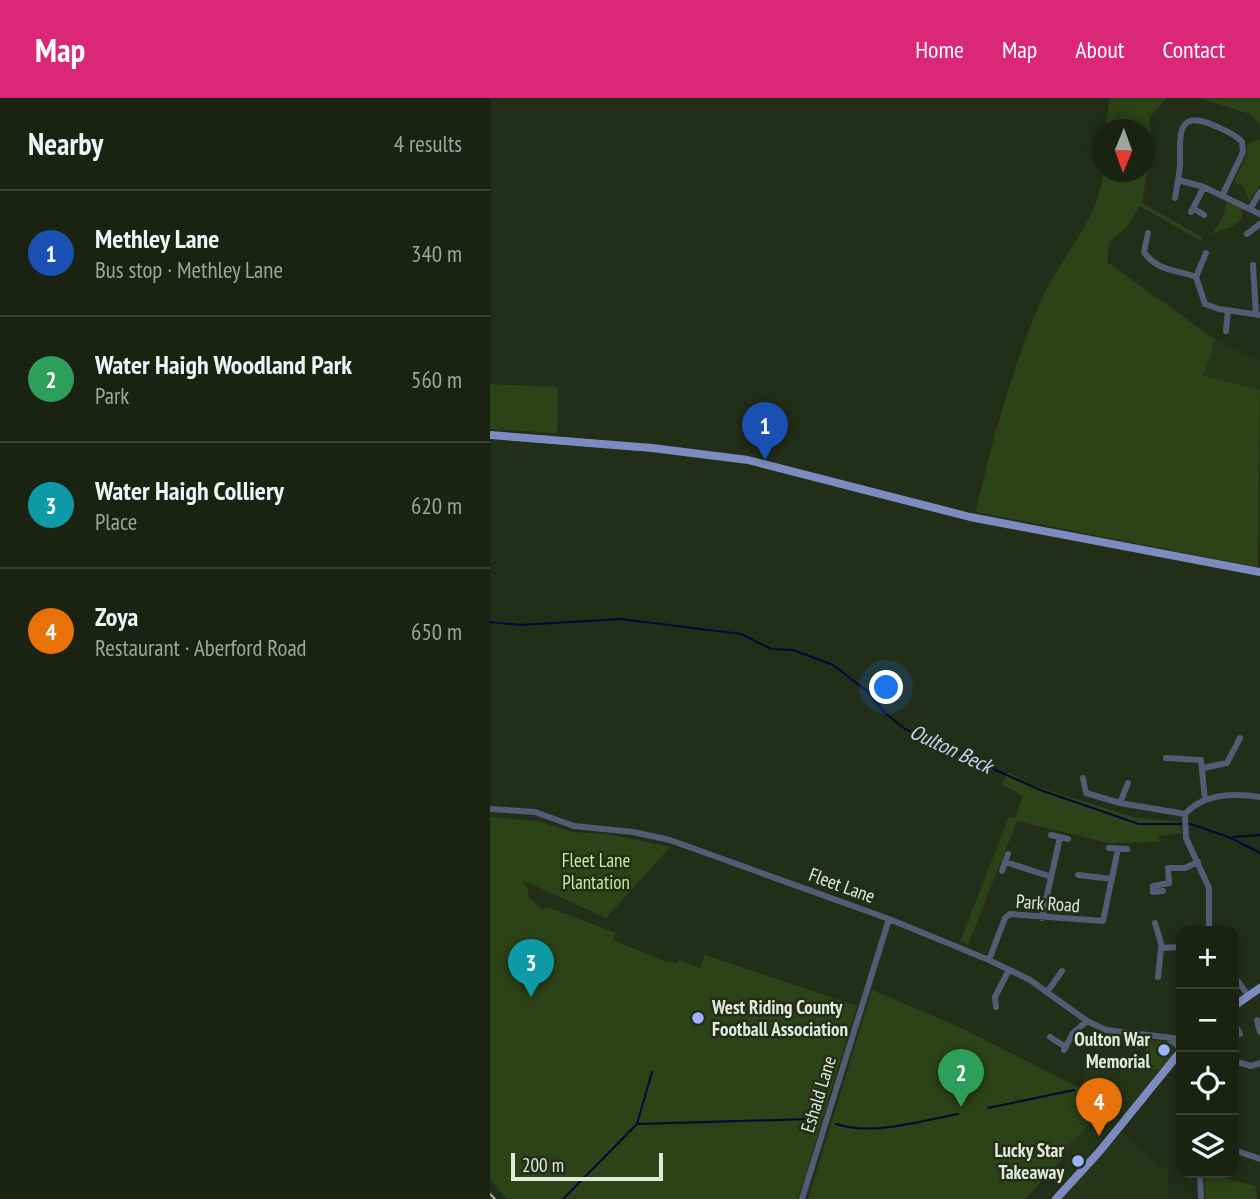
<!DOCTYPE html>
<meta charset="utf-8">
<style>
body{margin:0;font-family:"PT Sans Narrow",sans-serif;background:#232a1b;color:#f1f3f6}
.controls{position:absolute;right:21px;bottom:21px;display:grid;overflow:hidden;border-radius:14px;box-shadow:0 4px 10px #0003}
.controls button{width:63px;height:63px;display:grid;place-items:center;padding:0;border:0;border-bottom:2px solid #383f32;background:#1a2212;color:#f1f3f6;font:35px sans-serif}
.compass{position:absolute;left:602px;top:21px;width:63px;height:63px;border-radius:50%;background:#1a2212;box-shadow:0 4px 10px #0003;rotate:181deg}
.scale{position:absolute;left:21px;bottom:18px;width:152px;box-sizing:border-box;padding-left:7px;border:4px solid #e0e9da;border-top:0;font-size:19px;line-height:24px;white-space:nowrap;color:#e0e9da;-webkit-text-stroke:5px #222e18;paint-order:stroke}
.you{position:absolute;left:397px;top:590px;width:24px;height:24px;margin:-18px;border:5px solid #fff;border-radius:50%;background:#1a73e8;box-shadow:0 0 0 10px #1a73e833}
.badge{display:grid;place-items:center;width:46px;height:46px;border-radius:50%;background:#db2777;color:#fff;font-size:23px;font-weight:700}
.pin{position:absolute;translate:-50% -58px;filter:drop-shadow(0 2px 4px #0008)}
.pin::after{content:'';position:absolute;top:37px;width:24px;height:21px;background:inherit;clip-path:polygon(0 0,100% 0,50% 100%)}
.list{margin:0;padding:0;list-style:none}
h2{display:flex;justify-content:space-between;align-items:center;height:91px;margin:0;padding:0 28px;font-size:30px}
h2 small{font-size:23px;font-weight:400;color:#9fa49f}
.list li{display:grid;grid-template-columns:46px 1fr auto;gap:21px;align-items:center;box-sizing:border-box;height:126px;padding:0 28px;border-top:2px solid #383f32}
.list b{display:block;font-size:26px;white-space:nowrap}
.list p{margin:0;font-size:23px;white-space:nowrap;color:#9fa49f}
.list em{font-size:23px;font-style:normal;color:#9fa49f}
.icon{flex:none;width:38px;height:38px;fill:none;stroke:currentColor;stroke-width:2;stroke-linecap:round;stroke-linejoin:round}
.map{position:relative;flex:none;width:770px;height:1101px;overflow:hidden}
header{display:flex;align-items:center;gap:42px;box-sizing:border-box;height:98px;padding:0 35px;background:#db2777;color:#fff}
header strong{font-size:33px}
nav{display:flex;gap:38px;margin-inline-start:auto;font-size:24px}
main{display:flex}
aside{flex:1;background:#1a2212}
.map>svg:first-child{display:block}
.built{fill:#253518}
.green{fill:#2c4318}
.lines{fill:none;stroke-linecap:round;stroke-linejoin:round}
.stream{stroke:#07073b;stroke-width:2}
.minor{stroke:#545b75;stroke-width:6}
.major{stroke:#7d8cc0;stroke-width:8}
.rail{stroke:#a7b1a0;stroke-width:2}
.poi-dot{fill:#9fb3fd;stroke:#222e18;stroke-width:2.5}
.labels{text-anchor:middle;stroke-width:5;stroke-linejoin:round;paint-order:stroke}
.park-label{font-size:19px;fill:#c0f29a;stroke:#222e18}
.street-label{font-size:19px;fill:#e0e9da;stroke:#222e18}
.poi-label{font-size:19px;font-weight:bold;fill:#e0e9da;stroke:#222e18;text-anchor:end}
.water-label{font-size:21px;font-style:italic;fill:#c6d1f4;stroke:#222e18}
</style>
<header>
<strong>Map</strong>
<nav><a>Home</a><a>Map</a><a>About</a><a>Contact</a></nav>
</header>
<main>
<aside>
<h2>Nearby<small>4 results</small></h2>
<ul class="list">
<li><span class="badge" style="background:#1a4fb4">1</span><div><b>Methley Lane</b><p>Bus stop · Methley Lane</p></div><em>340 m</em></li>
<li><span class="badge" style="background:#2e9e5b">2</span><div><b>Water Haigh Woodland Park</b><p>Park</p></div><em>560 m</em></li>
<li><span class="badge" style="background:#0f9aa8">3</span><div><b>Water Haigh Colliery</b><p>Place</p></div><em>620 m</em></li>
<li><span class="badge" style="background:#e8710a">4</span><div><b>Zoya</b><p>Restaurant · Aberford Road</p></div><em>650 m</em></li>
</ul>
</aside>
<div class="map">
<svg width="770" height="1101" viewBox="0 0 770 1101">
<rect width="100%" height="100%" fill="#222e18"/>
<!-- built -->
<path class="built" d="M726,242L770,263V292L713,278L722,255V245Z
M596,962L671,973L576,1082L574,1051L600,1026L592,991Z
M632,1036L669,1068L678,1070V1101H571Z"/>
<!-- green -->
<path class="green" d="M620,0H677L659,20L662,42L652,105L712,139L711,143L650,108L637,129L619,144L617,164L726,242L722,245V255L713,278L770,292L768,469L486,414C502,341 523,267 553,198C572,157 611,119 613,74H654V32L615,31Z
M710,0H770V26L760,16Z
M770,41V86L759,103L753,88L744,84L757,57V46Z
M737,103L753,110L752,120L742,129L721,136L732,122Z
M0,286L68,289L67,335L0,331Z
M518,674L541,687L643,719L690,724L691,735L669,738V744L619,745L527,723L478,847L470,843L519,719L525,720L533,698L512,686Z
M0,719L47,723L82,734L117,736L180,749L116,820L32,782L38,792V799L52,811L57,809L126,835L123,842L177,864L188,865L189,862L210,870L215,857L367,908L308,1101H16L0,1081Z
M382,892L471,930L592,991L600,1026L574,1051V1060L535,1101H318Z
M656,942L676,943L682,948L683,957L671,973L656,970Z
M715,1075L766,1088L767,1101H715Z"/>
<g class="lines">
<!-- stream -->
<path class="stream" d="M0,524L30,527L131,521L251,536L281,551L303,552L343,567L378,594L395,615L415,631L550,692L649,726H701L741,740L770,755
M743,739L770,737
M498,1010L584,992
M147,1026L162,974
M346,1026C383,1038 430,1023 468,1016
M73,1101L147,1026L321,1021"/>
<!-- minor -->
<path class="minor" d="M688,82L714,89L770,116
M685,100C687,89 689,78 690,67C691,48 683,12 718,25C730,30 744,35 752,44L753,54L732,98
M703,110L714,117
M760,111L770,94
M701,114L714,89
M658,135L654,154C668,174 685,171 706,179
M757,136L770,126
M716,155L706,179L715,206L729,211L770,217
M763,167L766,216
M736,233L738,213
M676,660L711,662L715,702
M713,670L737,665L750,640
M593,680L596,695L630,705L695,716
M630,705L638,685
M0,711L45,714L84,728L143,734L180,742L399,821L499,862L540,882L597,923L616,932L691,941
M561,737L578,741
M619,750L637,751
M515,764L559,778
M512,773L518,756
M588,777L622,781
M673,793L663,794V788L679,785L678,770H695L708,764
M552,820L570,739
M665,825L672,849
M719,833V790L696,740L695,716C714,695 744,695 770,699
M499,862L515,820L520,816L613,823L628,751
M744,878L758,897
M668,879L671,850L691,849
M557,894L572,873
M506,909L505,899L519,872
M767,922L770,934
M744,924L750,936
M560,939L574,948
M676,939L691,950
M574,952L583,935L597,923
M744,963L761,968L770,965
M744,1052L770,1061
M710,1075L711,1101
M312,1101L399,821"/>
<!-- major -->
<path class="major" d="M0,337L162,350L258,362L480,419L770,474
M744,908L770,890
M566,1101L609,1054L691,953"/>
<!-- rail -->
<path class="rail" d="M0,1096L5,1101"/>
</g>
<!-- markers -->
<g class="poi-dot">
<circle cx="208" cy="920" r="7"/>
<circle cx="674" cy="952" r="7"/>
<circle cx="588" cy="1063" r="7"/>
</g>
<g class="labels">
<!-- park labels -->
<g class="park-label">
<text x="106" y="769">Fleet Lane<tspan x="106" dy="22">Plantation</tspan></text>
</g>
<!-- street labels -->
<g class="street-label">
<text transform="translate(352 787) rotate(20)" y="7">Fleet Lane</text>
<text transform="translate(558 805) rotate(4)" y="7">Park Road</text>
<text transform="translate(328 996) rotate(-73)" y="7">Eshald Lane</text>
</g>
<!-- poi labels -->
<g class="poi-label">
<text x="222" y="916" text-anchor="start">West Riding County<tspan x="222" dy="22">Football Association</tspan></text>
<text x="660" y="948">Oulton War<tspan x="660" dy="22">Memorial</tspan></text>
<text x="574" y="1059">Lucky Star<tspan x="574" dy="22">Takeaway</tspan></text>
</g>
<!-- water labels -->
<g class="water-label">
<text transform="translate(461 651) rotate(25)" y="7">Oulton Beck</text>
</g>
</g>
</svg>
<div class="controls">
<button>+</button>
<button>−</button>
<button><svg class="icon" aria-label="locate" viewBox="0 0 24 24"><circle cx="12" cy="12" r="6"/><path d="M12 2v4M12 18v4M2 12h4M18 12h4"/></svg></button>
<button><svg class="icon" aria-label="layers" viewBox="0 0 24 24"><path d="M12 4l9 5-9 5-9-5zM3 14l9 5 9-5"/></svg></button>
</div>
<svg class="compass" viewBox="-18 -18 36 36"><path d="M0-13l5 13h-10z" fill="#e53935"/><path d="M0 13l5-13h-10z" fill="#9fa49f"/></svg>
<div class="scale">200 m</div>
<div class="you"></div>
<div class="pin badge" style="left:275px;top:362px;background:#1a4fb4">1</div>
<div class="pin badge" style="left:471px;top:1009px;background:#2e9e5b">2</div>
<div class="pin badge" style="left:41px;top:899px;background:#0f9aa8">3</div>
<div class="pin badge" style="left:609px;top:1038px;background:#e8710a">4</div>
</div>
</main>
